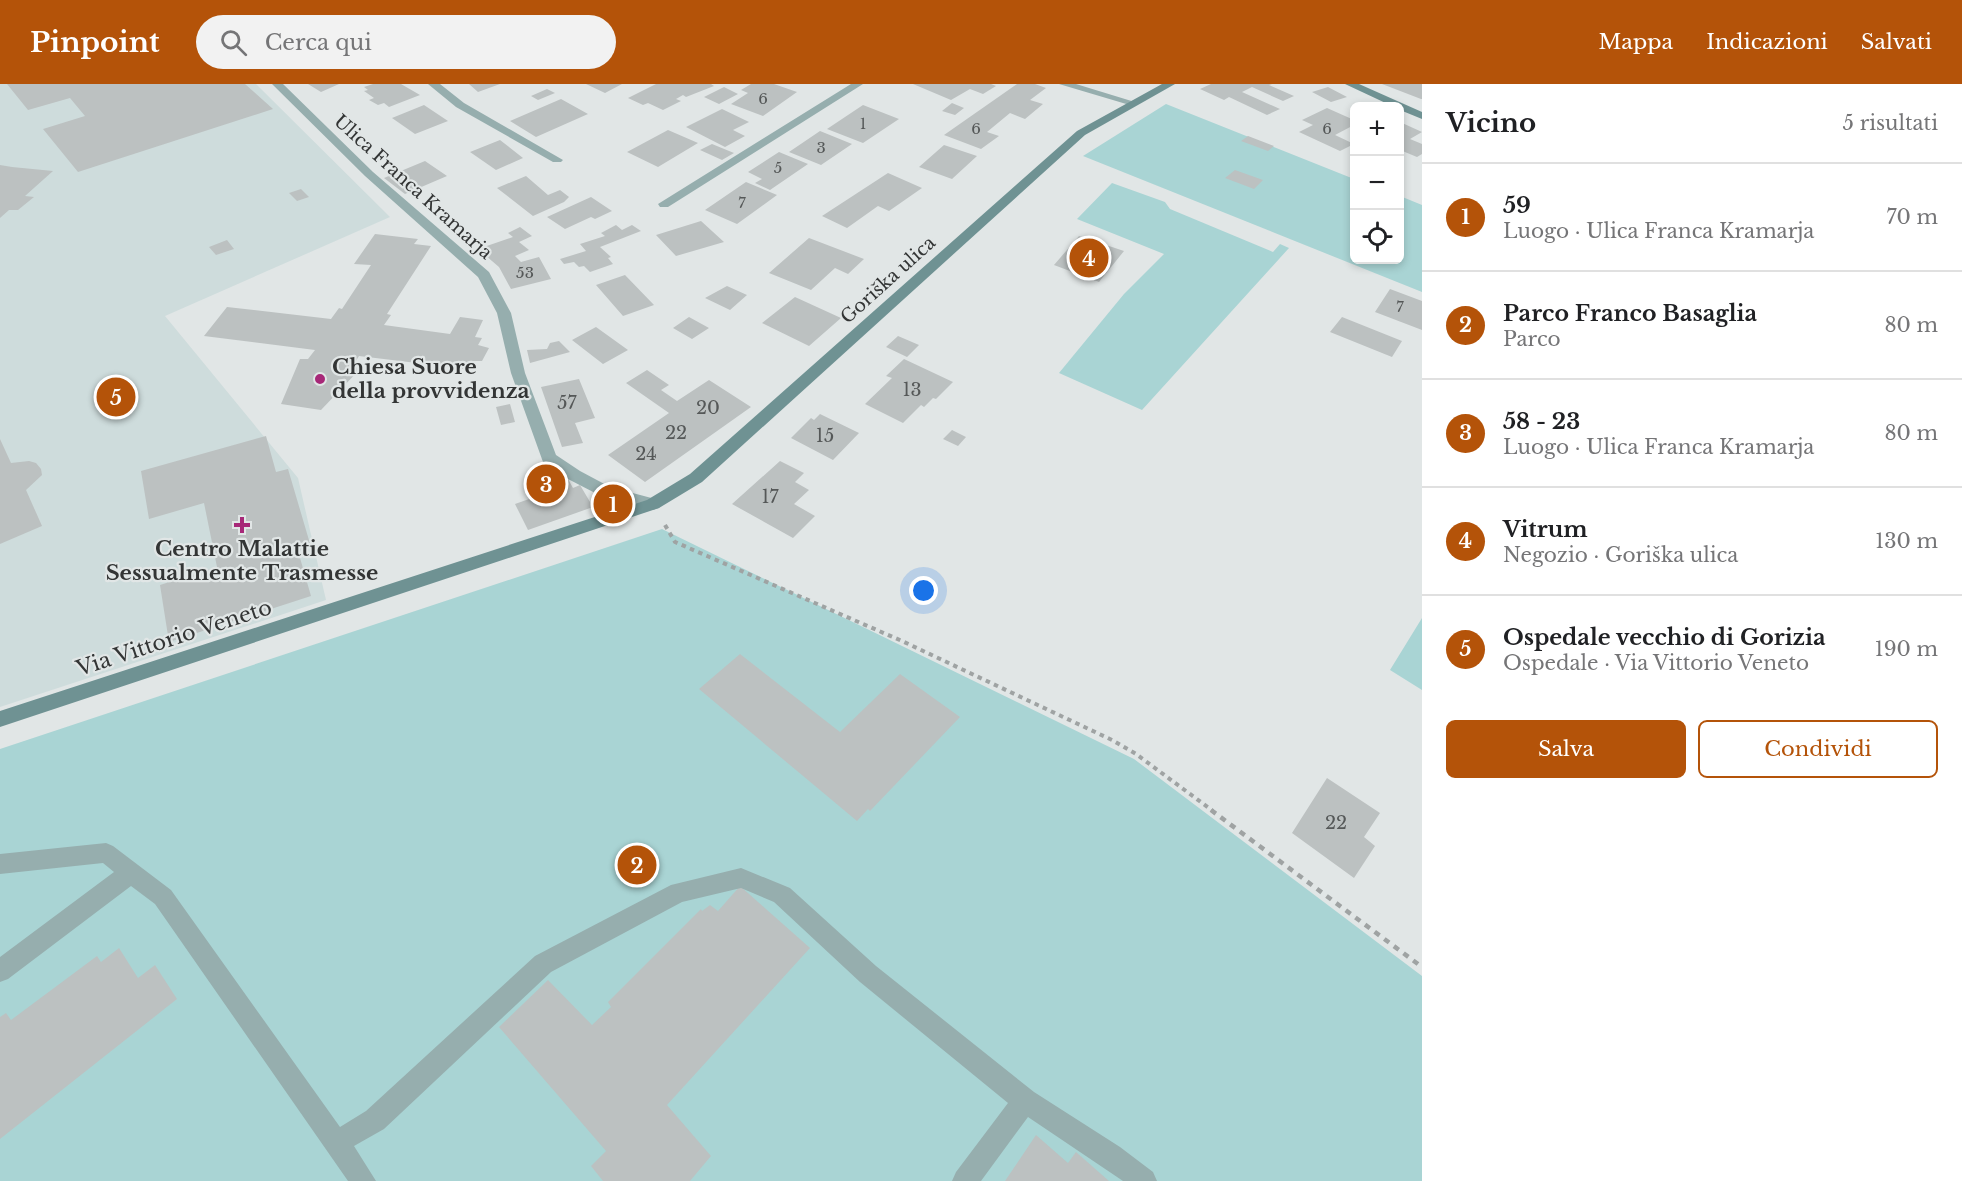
<!DOCTYPE html>
<html lang="it">
<meta charset="utf-8">
<style>
body{margin:0;font-family:"Libre Baskerville",serif;background:#f2f2f2;color:#202124}
.controls{position:absolute;right:18px;top:18px;display:grid;overflow:hidden;border-radius:9px;box-shadow:0 3px 9px #0003}
.controls button{width:54px;height:54px;display:grid;place-items:center;padding:0;border:0;border-bottom:2px solid #e0e0e0;background:#fff;color:#202124;font:30px sans-serif}
.you{position:absolute;left:924px;top:507px;width:21px;height:21px;margin:-15px;border:4px solid #fff;border-radius:50%;background:#1a73e8;box-shadow:0 0 0 9px #1a73e833}
.badge{display:grid;place-items:center;width:39px;height:39px;border-radius:50%;background:#b45309;color:#fff;font-size:20px;font-weight:700}
.pin{position:absolute;translate:-50% -50%;border:3px solid #fff;box-shadow:0 2px 6px #0006}
.list{margin:0;padding:0;list-style:none}
h2{display:flex;justify-content:space-between;align-items:center;height:78px;margin:0;padding:0 24px;font-size:26px}
h2 small{font-size:20px;font-weight:400;color:#757577}
.list li{display:grid;grid-template-columns:39px 1fr auto;gap:18px;align-items:center;box-sizing:border-box;height:108px;padding:0 24px;border-top:2px solid #e0e0e0}
.list b{display:block;font-size:22px;white-space:nowrap}
.list p{margin:0;font-size:20px;white-space:nowrap;color:#757577}
.list em{font-size:20px;font-style:normal;color:#757577}
.actions{display:flex;gap:12px;padding:18px 24px}
.actions a{flex:1;padding:14px 0;border:2px solid #b45309;border-radius:9px;text-align:center;font-size:21px;color:#b45309}
.actions .main{background:#b45309;color:#fff}
.icon{flex:none;width:33px;height:33px;fill:none;stroke:currentColor;stroke-width:2;stroke-linecap:round;stroke-linejoin:round}
.map{position:relative;flex:none;width:1422px;height:1097px;overflow:hidden}
header{display:flex;align-items:center;gap:36px;box-sizing:border-box;height:84px;padding:0 30px;background:#b45309;color:#fff}
header strong{font-size:28px}
nav{display:flex;gap:33px;margin-inline-start:auto;font-size:21px}
.search{width:420px;height:54px;background:#f2f2f2;display:flex;align-items:center;gap:15px;box-sizing:border-box;padding:0 21px;border-radius:33px;color:#757577;font-size:22px}
main{display:flex}
aside{flex:1;background:#fff}
.map>svg:first-child{display:block}
.built{fill:#cedcdc}
.green{fill:#a9d4d4}
.building{fill:#bcc1c1}
.lines{fill:none;stroke-linecap:round;stroke-linejoin:round}
.path-far1{stroke:#9fa3a3;stroke-width:4;stroke-dasharray:4.5 4.5;stroke-linecap:butt}
.path{stroke:#9fa3a3;stroke-width:4.5;stroke-dasharray:6 6;stroke-linecap:butt}
.lane{fill:#96aeae;fill-rule:evenodd}
.street{fill:#96aeae;fill-rule:evenodd}
.secondary{fill:#6f9293;fill-rule:evenodd}
.poi-dot{fill:#a72878;stroke:#e1e6e6;stroke-width:2}
.labels{text-anchor:middle;stroke-width:4.5;stroke-linejoin:round;paint-order:stroke}
.far-number-label{font-size:15px;fill:#555858}
.far-street-label{font-size:18px;fill:#333535;stroke:#e1e6e6}
.number-label{font-size:18px;fill:#555858}
.poi-label{font-size:21px;font-weight:bold;fill:#333535;stroke:#e1e6e6;text-anchor:start}
.street-label{font-size:21px;fill:#333535;stroke:#e1e6e6}
</style>
<header>
<strong>Pinpoint</strong>
<div class="search"><svg class="icon" aria-label="search" viewBox="0 0 24 24"><circle cx="10" cy="10" r="6"/><path d="M15 15l6 6"/></svg>Cerca qui</div>
<nav><a>Mappa</a><a>Indicazioni</a><a>Salvati</a></nav>
</header>
<main>
<div class="map">
<svg width="1422" height="1097" viewBox="0 0 1422 1097">
<rect width="100%" height="100%" fill="#e1e6e6"/>
<!-- built -->
<path class="built" d="M0,0H256L390,133L165,232L298,394L326,516L0,623Z"/>
<!-- green -->
<path class="green" d="M1166,20L1354,95V176H1400V112L1422,121V208L1083,72Z
M1112,99L1165,118L1170,125L1273,168L1280,160L1289,164L1142,326L1059,289L1124,210L1164,170L1077,135Z
M662,445L1134,675L1422,892V1097H0V665Z
M1422,534V606L1390,586Z"/>
<!-- building -->
<path class="building" d="M7,0H245L273,25L78,88L43,45L85,32L70,14L28,26Z
M308,0H339L321,8Z
M373,0H401L420,11L389,23L384,19L378,21L369,16L374,14L364,7L368,6L364,3Z
M469,0H500L478,8Z
M586,0H622L605,9Z
M656,0H711L714,2L686,13L683,11L676,15L681,17L663,26L648,19L643,21L628,14Z
M751,0H774L797,8L763,32L731,20L748,9L741,6Z
M913,0H991L996,2L983,10L970,5L951,16Z
M1017,0H1035L1046,4L1030,16L1043,20L1025,35L1010,29L987,48L999,52L981,65L944,51Z
M1211,0H1272L1269,1L1294,12L1283,17L1252,3L1242,8L1280,25L1267,31L1229,13L1224,16L1200,5Z
M1382,0H1422V15H1421Z
M724,3L738,10L719,20L704,13Z
M1328,3L1347,13L1331,18L1312,8Z
M547,5L555,9L538,16L531,12Z
M561,15L588,30L536,53L510,37Z
M952,19L964,24L955,31L942,27Z
M424,21L448,37L415,50L392,34Z
M863,21L899,35L863,59L827,45Z
M1327,24L1354,36V41L1335,51L1354,60L1340,67L1299,48L1313,41L1302,36Z
M722,25L749,38L733,46L745,52L725,63L686,43Z
M1400,38L1422,48L1410,55L1422,60V70L1417,73L1400,66Z
M668,46L698,59L658,83L627,68Z
M820,47L852,60L821,81L789,68Z
M1248,52L1274,62L1268,67L1241,57Z
M500,56L523,74L496,86L470,68Z
M712,60L734,69L722,76L700,66Z
M944,61L977,72L952,95L919,83Z
M779,68L808,80L770,106L755,99L762,95L748,88Z
M425,77L447,92L405,110L384,94Z
M0,81L12,83L53,87L25,112L34,113L18,126H9L0,134Z
M1235,86L1263,96L1254,105L1225,94Z
M888,89L922,104L889,127L878,122L847,144L822,132Z
M526,92L548,111L560,106L569,113L564,118L533,132L497,104Z
M746,98L777,111L737,140L705,126Z
M301,105L309,113L297,117L289,109Z
M591,113L612,127L595,135L591,133L565,145L547,133Z
M701,137L724,158L676,172L656,151Z
M616,141L622,146L632,141L641,147L600,163L611,173L608,174L613,180L590,188L584,182L579,183L574,178L564,180L560,175L586,167L580,160L605,152L601,149Z
M520,143L532,152L519,158L529,166L515,172L521,178L539,173L551,195L511,205L499,183L478,165L513,153L508,149Z
M375,150L418,155L414,160L431,162L387,230L391,231L384,241L450,250L460,233L483,236L475,253L482,254L478,261L489,264L482,277H470L466,285L359,272L352,283L361,284L321,326L281,320L300,275H308L315,266L204,252L227,223L331,235L339,224L342,225L371,181L354,180Z
M1079,152L1124,167L1099,198L1054,181Z
M809,154L864,175L848,190L835,184L811,206L769,189Z
M227,156L234,165L216,171L209,163Z
M625,191L654,221L623,232L596,201Z
M727,202L747,211L730,226L705,214Z
M1390,205L1422,217V246L1375,228Z
M795,213L841,234L809,262L762,239Z
M689,233L709,244L692,255L673,244Z
M1342,233L1402,257L1392,273L1330,248Z
M596,243L628,266L603,280L572,256Z
M898,252L919,261L907,273L886,263Z
M559,257L570,268L530,279L527,266L547,265L550,259Z
M904,275L953,298L936,315L933,314L924,323L921,321L903,339L865,320L892,294L886,292Z
M647,286L669,301L661,306L677,317L709,296L751,323L645,398L608,371L669,329L626,299Z
M579,295L595,334L575,339L583,359L562,363L541,303Z
M510,320L515,338L501,341L496,323Z
M820,330L859,349L833,376L791,354L811,334L814,336Z
M952,346L966,353L958,362L943,355Z
M266,352L276,388L288,385L311,463L298,467L311,512L169,558L160,501L217,483L204,419L149,435L141,387Z
M0,355L11,379L29,377L36,379L41,385L42,391L26,406L42,442L0,460Z
M780,377L804,389L795,398L809,406L794,420L815,432L793,454L732,420Z
M568,395L573,404L580,401L593,423L528,446L515,420L549,408L547,402Z
M740,570L840,648L900,590L960,633L870,727L868,725L857,737L699,605Z
M1327,694L1380,729L1364,753L1375,762L1354,794L1292,749Z
M740,802L810,864L667,1021L711,1072L690,1097H603L591,1082L606,1067L499,943L548,896L592,941L611,923L608,918L701,825L702,827L710,821L718,827Z
M119,864L138,894L155,881L177,915L0,1055V933L6,929L11,936L97,872L101,878Z
M1036,1051L1068,1079L1076,1068L1109,1097H1005Z"/>
<g class="lines">
<!-- path-far1 -->
<path class="path-far1" d="M665,441L675,458L902,557L1112,656L1136,670L1213,727"/>
<!-- path -->
<path class="path" d="M1211,726L1422,883"/>
<!-- lane -->
<path class="lane" d="M106,759L113,762L171,806L340,1043L366,1027L535,872L671,801L741,784L790,804L876,882L1034,1008L1120,1063L1153,1088L1157,1097H1123L1028,1033L981,1097H952L956,1088L1008,1019L860,898L774,818L741,804L682,818L551,888L384,1045L354,1062L376,1097H348L155,820L131,802L8,895L0,898V873L114,788L103,779L0,790V770Z"/>
<!-- street -->
<path class="street" d="M272,0H283L373,88L489,188L511,229L525,289L556,371L580,387L610,403L659,416L661,420L659,424L653,426L599,411L568,395L543,378L511,289L497,229L478,193L365,92Z
M428,0H440L464,19L563,76L561,78H553L456,23Z
M851,0H863L668,123H660L658,120Z
M1059,0H1076L1138,19L1133,22Z"/>
<!-- secondary -->
<path class="secondary" d="M1162,0H1175L1085,51L702,398L659,424L0,643V627L647,416L690,390L1077,47Z
M1345,0H1359L1422,28V35L1400,26V22H1392Z"/>
</g>
<!-- markers -->
<g class="poi-dot">
<circle cx="320" cy="295" r="6"/>
<path d="M239 432h6v6h6v6h-6v6h-6v-6h-6v-6h6z"/>
</g>
<g class="labels">
<!-- far-number labels -->
<g class="far-number-label">
<text x="763" y="20">6</text>
<text x="863" y="45">1</text>
<text x="976" y="50">6</text>
<text x="1327" y="50">6</text>
<text x="821" y="69">3</text>
<text x="778" y="89">5</text>
<text x="742" y="124">7</text>
<text x="525" y="194">53</text>
<text x="1400" y="228">7</text>
</g>
<!-- far-street labels -->
<g class="far-street-label">
<text transform="translate(413 103) rotate(42)" y="6">Ulica Franca Kramarja</text>
<text transform="translate(888 196) rotate(-42)" y="6">Goriška ulica</text>
</g>
<!-- number labels -->
<g class="number-label">
<text x="912" y="312">13</text>
<text x="567" y="325">57</text>
<text x="708" y="330">20</text>
<text x="676" y="355">22</text>
<text x="825" y="358">15</text>
<text x="646" y="376">24</text>
<text x="770" y="419">17</text>
<text x="1336" y="745">22</text>
</g>
<!-- poi labels -->
<g class="poi-label">
<text x="332" y="290">Chiesa Suore<tspan x="332" dy="24">della provvidenza</tspan></text>
<text x="242" y="472" text-anchor="middle">Centro Malattie<tspan x="242" dy="24">Sessualmente Trasmesse</tspan></text>
</g>
<!-- street labels -->
<g class="street-label">
<text transform="translate(174 554) rotate(-18)" y="7">Via Vittorio Veneto</text>
</g>
</g>
</svg>
<div class="controls">
<button>+</button>
<button>−</button>
<button><svg class="icon" aria-label="locate" viewBox="0 0 24 24"><circle cx="12" cy="12" r="6"/><path d="M12 2v4M12 18v4M2 12h4M18 12h4"/></svg></button>
</div>
<div class="you"></div>
<div class="pin badge" style="left:613px;top:420px">1</div>
<div class="pin badge" style="left:637px;top:781px">2</div>
<div class="pin badge" style="left:546px;top:400px">3</div>
<div class="pin badge" style="left:1089px;top:174px">4</div>
<div class="pin badge" style="left:116px;top:313px">5</div>
</div>
<aside>
<h2>Vicino<small>5 risultati</small></h2>
<ul class="list">
<li><span class="badge">1</span><div><b>59</b><p>Luogo · Ulica Franca Kramarja</p></div><em>70 m</em></li>
<li><span class="badge">2</span><div><b>Parco Franco Basaglia</b><p>Parco</p></div><em>80 m</em></li>
<li><span class="badge">3</span><div><b>58 - 23</b><p>Luogo · Ulica Franca Kramarja</p></div><em>80 m</em></li>
<li><span class="badge">4</span><div><b>Vitrum</b><p>Negozio · Goriška ulica</p></div><em>130 m</em></li>
<li><span class="badge">5</span><div><b>Ospedale vecchio di Gorizia</b><p>Ospedale · Via Vittorio Veneto</p></div><em>190 m</em></li>
</ul>
<div class="actions"><a class="main">Salva</a><a>Condividi</a></div>
</aside>
</main>
